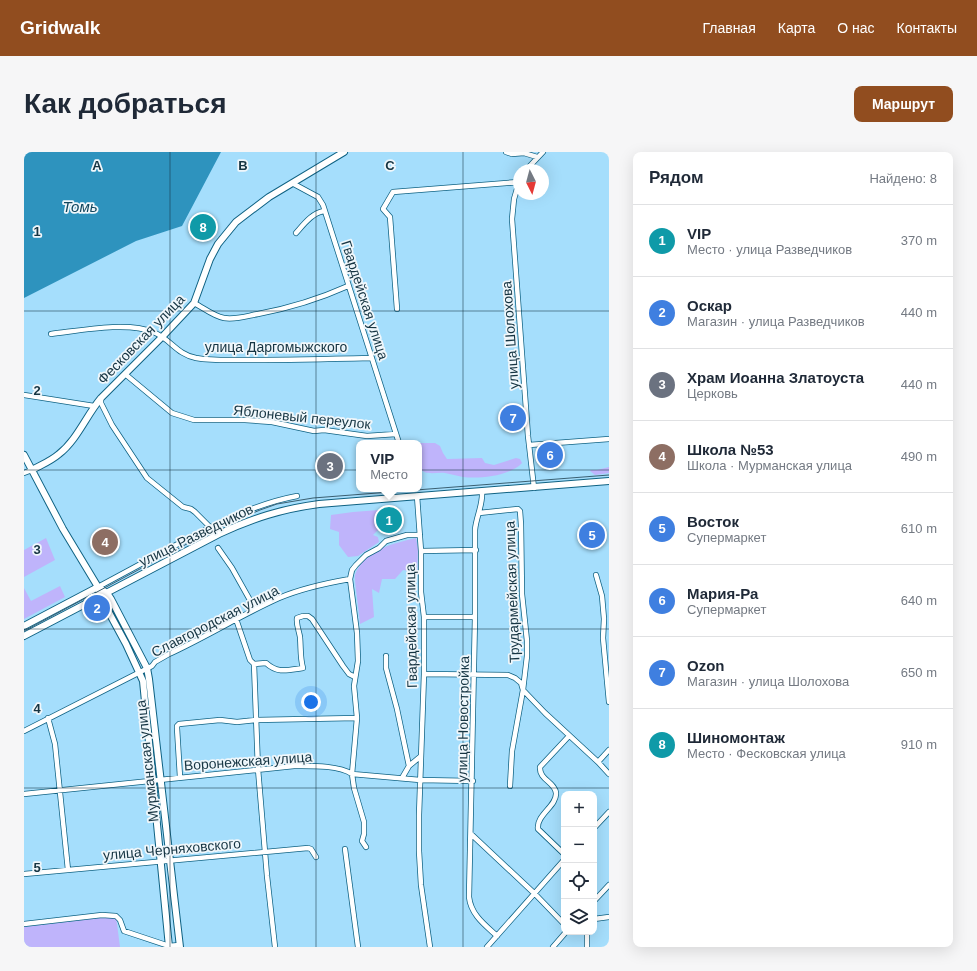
<!DOCTYPE html>
<html lang="ru">
<meta charset="utf-8">
<style>
body{margin:0;font-family:Helvetica,sans-serif;background:#f6f6f7;color:#1f2937}
.controls{position:absolute;right:12px;bottom:12px;display:grid;overflow:hidden;border-radius:8px;box-shadow:0 4px 16px #0002}
.controls button{width:36px;height:36px;display:grid;place-items:center;padding:0;border:0;border-bottom:1px solid #e0e1e3;background:#fff;color:#1f2937;font:20px sans-serif}
.compass{position:absolute;left:489px;top:12px;width:36px;height:36px;border-radius:50%;background:#fff;box-shadow:0 4px 16px #0002;rotate:174deg}
.you{position:absolute;left:287px;top:550px;width:14px;height:14px;margin:-10px;border:3px solid #fff;border-radius:50%;background:#1a73e8;box-shadow:0 0 0 6px #1a73e833}
.badge{display:grid;place-items:center;width:26px;height:26px;border-radius:50%;background:#914d1f;color:#fff;font-size:13px;font-weight:700}
.pin{position:absolute;translate:-50% -50%;border:2px solid #fff;box-shadow:0 1px 4px #0006}
.popup{position:absolute;left:332px;top:288px;width:66px;height:52px;box-sizing:border-box;display:grid;place-content:center;border-radius:8px;background:#fff;filter:drop-shadow(0 1px 3px #0005);font-size:13px;white-space:nowrap;color:#747a83}
.popup b{font-size:15px;color:#1f2937}
.popup::after{content:'';position:absolute;left:50%;top:100%;margin-left:-8px;border:8px solid transparent;border-top-color:#fff}
.list{margin:0;padding:0;list-style:none}
h2{display:flex;justify-content:space-between;align-items:center;height:52px;margin:0;padding:0 16px;font-size:17px}
h2 small{font-size:13px;font-weight:400;color:#747a83}
.list li{display:grid;grid-template-columns:26px 1fr auto;gap:12px;align-items:center;box-sizing:border-box;height:72px;padding:0 16px;border-top:1px solid #e0e1e3}
.list b{display:block;font-size:15px;white-space:nowrap}
.list p{margin:0;font-size:13px;white-space:nowrap;color:#747a83}
.list em{font-size:13px;font-style:normal;color:#747a83}
.icon{flex:none;width:22px;height:22px;fill:none;stroke:currentColor;stroke-width:2;stroke-linecap:round;stroke-linejoin:round}
.map{position:relative;flex:none;width:585px;height:795px;overflow:hidden;border-radius:8px}
header{display:flex;align-items:center;gap:24px;box-sizing:border-box;height:56px;padding:0 20px;background:#914d1f;color:#fff}
header strong{font-size:19px}
nav{display:flex;gap:22px;margin-inline-start:auto;font-size:14px}
.intro{display:flex;align-items:center;justify-content:space-between;box-sizing:border-box;height:96px;padding:0 24px}
h1{margin:0;font-size:28px}
.button{padding:10px 18px;border-radius:8px;background:#914d1f;color:#fff;font-size:14px;font-weight:700}
main{display:flex;gap:24px;padding:0 24px}
aside{flex:1;background:#fff;border-radius:8px;box-shadow:0 4px 16px #0002}
.map>svg:first-child{display:block}
.green{fill:#bfb4fb}
.water{fill:#2e93be}
.lines{fill:none;stroke-linecap:round;stroke-linejoin:round}
.minor-casing{stroke:#0f6283;stroke-width:6}
.major-casing{stroke:#0f6283;stroke-width:8}
.minor{stroke:#fff;stroke-width:4.5}
.major{stroke:#fff;stroke-width:6}
.tram{stroke:#3a5f71;stroke-width:1}
.grid{fill:none;stroke:#163543;stroke-width:1;stroke-opacity:0.55}
.labels{text-anchor:middle;stroke-width:3.5;stroke-linejoin:round;paint-order:stroke}
.street-label{font-size:14px;fill:#163543;stroke:#f0f7fb}
.water-label{font-size:15px;font-style:italic;fill:#11475f;stroke:#f0f7fb}
.grid-label{font-size:13px;text-anchor:middle;font-weight:bold;fill:#163543;stroke:#f0f7fb;stroke-width:3.5;stroke-linejoin:round;paint-order:stroke}
</style>
<header>
<strong>Gridwalk</strong>
<nav><a>Главная</a><a>Карта</a><a>О нас</a><a>Контакты</a></nav>
</header>
<div class="intro"><h1>Как добраться</h1><a class="button">Маршрут</a></div>
<main>
<div class="map">
<svg width="585" height="795" viewBox="0 0 585 795">
<rect width="100%" height="100%" fill="#a5defc"/>
<!-- green -->
<path class="green" d="M395,291H411L416,294L419,301L423,307L458,306L461,311L470,313L492,306L496,307L498,311C486,324 456,327 439,325C433,324 427,322 421,321C411,320 402,324 395,316Z
M585,315V321L571,323L566,319L567,318H573Z
M355,358L356,376L349,383L354,385L355,390L334,404L324,405L315,393V380L306,377L307,363L329,360Z
M22,386L31,408L0,425V398Z
M392,386L394,397L393,424L385,419L379,418L371,427H358L355,441L348,437L350,465L336,472C336,464 330,428 331,423C340,398 370,391 392,386Z
M36,434L41,445L0,467V436L7,449Z
M92,764L96,795H0V775Z"/>
<!-- water -->
<path class="water" d="M0,0H197L158,74L112,89L0,146Z"/>
<g class="lines">
<defs>
<path id="minor" d="M482,0L488,2L500,1L513,5
M502,18L519,0
M495,30L490,47L488,67L504,284L510,336
M268,31L294,45L299,53L375,291
M272,81C280,72 288,61 300,59
M170,151C180,156 189,164 200,166C211,168 223,164 234,162C266,156 295,147 324,134
M373,157L366,65L359,57L369,40L495,30
M27,182C54,179 103,169 129,180C147,187 152,202 172,206C189,209 207,208 224,208C265,208 307,207 348,206
M101,222L148,261L170,268H221L248,270L290,279L300,278L343,284L372,282
M0,243L70,254
M77,246V251L88,273L123,326L159,355L167,357L171,360L186,375
M505,293L585,287
M0,321L8,318
M458,340C459,353 452,365 451,378V465L445,745C447,763 461,773 473,784
M393,344L397,399V440L400,465V522L395,663V699L397,733L406,795
M455,361L494,357L496,359L497,373L498,442L503,489V504L499,538L488,599L486,634
M194,396L208,416L231,457
M397,399L452,398
M572,423L578,444L580,467L579,486L585,550
M74,435C100,421 126,407 152,393C190,373 230,352 273,344
M400,465H451
M212,467L226,508L230,512L234,617L243,724L251,795
M362,504V516L373,557L385,614
M230,512L242,511C254,522 264,518 279,516C276,506 277,496 276,485C275,479 272,472 273,466L279,464H284L288,467L319,514L325,522L331,525
M400,522L484,523L491,526L497,531L499,538L521,561L574,610L585,622
M24,566L31,592L44,718
M0,579L128,514L131,510L145,502C182,485 217,463 255,446C276,437 303,431 326,427
M574,610L585,598
M156,625L153,576V574L155,572L196,568L213,570L232,568L333,566
M378,626L385,614L397,604
M0,642L270,614C287,614 314,613 328,622L396,628L449,629
M570,676L585,660
M447,682L511,742L540,772
M342,695L338,689L340,682V670L330,636L328,622L333,566L330,534L334,509L333,481L326,427L328,418L332,413L342,403L355,396L362,389L383,383H396
M321,697L334,795
M540,702L514,677C512,663 533,654 532,641C531,630 515,628 516,615L545,584
M0,722L284,696L287,697L292,705
M570,749L585,733
M570,767L585,765
M0,772L78,763L92,764L96,768L100,779L145,794L155,793
M563,780V795
M463,795L540,708
M529,795L542,780"/>
<path id="major" d="M0,303L39,377L74,435L76,444L102,492L119,529L145,795
M8,318C17,313 27,309 35,302C53,288 62,264 77,246L139,184L170,151L186,107L194,92L212,70L245,45L320,0
M74,435L83,441L87,447L123,516L125,527L156,795
M0,474L74,435
M0,484L195,382C229,366 258,357 295,352L585,329"/>
</defs>
<!-- minor casing -->
<use href="#minor" class="minor-casing"/>
<!-- major casing -->
<use href="#major" class="major-casing"/>
<!-- minor -->
<use href="#minor" class="minor"/>
<!-- major -->
<use href="#major" class="major"/>
<!-- tram -->
<path class="tram" d="M0,479L187,379L236,358L253,352L289,346L585,323"/>
</g>
<!-- grid -->
<path class="grid" d="M146,0V795M292,0V795M439,0V795M0,159H585M0,318H585M0,477H585M0,636H585"/>
<g class="labels">
<!-- street labels -->
<g class="street-label">
<text transform="translate(341 148) rotate(72)" y="5">Гвардейская улица</text>
<text transform="translate(486 183) rotate(-94)" y="5">улица Шолохова</text>
<text transform="translate(117 187) rotate(-46)" y="5">Фесковская улица</text>
<text x="252" y="200">улица Даргомыжского</text>
<text transform="translate(278 265) rotate(6)" y="5">Яблоневый переулок</text>
<text transform="translate(172 383) rotate(-26)" y="5">улица Разведчиков</text>
<text transform="translate(488 440) rotate(-92)" y="5">Трудармейская улица</text>
<text transform="translate(191 469) rotate(-27)" y="5">Славгородская улица</text>
<text transform="translate(387 474) rotate(-91)" y="5">Гвардейская улица</text>
<text transform="translate(439 567) rotate(-89)" y="5">улица Новостройка</text>
<text transform="translate(123 609) rotate(-96)" y="5">Мурманская улица</text>
<text transform="translate(224 609) rotate(-4)" y="5">Воронежская улица</text>
<text transform="translate(148 697) rotate(-5)" y="5">улица Черняховского</text>
</g>
<!-- water labels -->
<g class="water-label">
<text x="56" y="60">Томь</text>
</g>
</g>
<g class="grid-label">
<text x="73" y="18">A</text>
<text x="219" y="18">B</text>
<text x="366" y="18">C</text>
<text x="13" y="84">1</text>
<text x="13" y="243">2</text>
<text x="13" y="402">3</text>
<text x="13" y="561">4</text>
<text x="13" y="720">5</text>
</g>
</svg>
<div class="controls">
<button>+</button>
<button>−</button>
<button><svg class="icon" aria-label="locate" viewBox="0 0 24 24"><circle cx="12" cy="12" r="6"/><path d="M12 2v4M12 18v4M2 12h4M18 12h4"/></svg></button>
<button><svg class="icon" aria-label="layers" viewBox="0 0 24 24"><path d="M12 4l9 5-9 5-9-5zM3 14l9 5 9-5"/></svg></button>
</div>
<svg class="compass" viewBox="-18 -18 36 36"><path d="M0-13l5 13h-10z" fill="#e53935"/><path d="M0 13l5-13h-10z" fill="#747a83"/></svg>
<div class="you"></div>
<div class="pin badge" style="left:365px;top:368px;background:#0f9aa8">1</div>
<div class="popup"><b>VIP</b>Место</div>
<div class="pin badge" style="left:73px;top:456px;background:#3f7fe0">2</div>
<div class="pin badge" style="left:306px;top:314px;background:#6b7280">3</div>
<div class="pin badge" style="left:81px;top:390px;background:#8d6e63">4</div>
<div class="pin badge" style="left:568px;top:383px;background:#3f7fe0">5</div>
<div class="pin badge" style="left:526px;top:303px;background:#3f7fe0">6</div>
<div class="pin badge" style="left:489px;top:266px;background:#3f7fe0">7</div>
<div class="pin badge" style="left:179px;top:75px;background:#0f9aa8">8</div>
</div>
<aside>
<h2>Рядом<small>Найдено: 8</small></h2>
<ul class="list">
<li><span class="badge" style="background:#0f9aa8">1</span><div><b>VIP</b><p>Место · улица Разведчиков</p></div><em>370 m</em></li>
<li><span class="badge" style="background:#3f7fe0">2</span><div><b>Оскар</b><p>Магазин · улица Разведчиков</p></div><em>440 m</em></li>
<li><span class="badge" style="background:#6b7280">3</span><div><b>Храм Иоанна Златоуста</b><p>Церковь</p></div><em>440 m</em></li>
<li><span class="badge" style="background:#8d6e63">4</span><div><b>Школа №53</b><p>Школа · Мурманская улица</p></div><em>490 m</em></li>
<li><span class="badge" style="background:#3f7fe0">5</span><div><b>Восток</b><p>Супермаркет</p></div><em>610 m</em></li>
<li><span class="badge" style="background:#3f7fe0">6</span><div><b>Мария-Ра</b><p>Супермаркет</p></div><em>640 m</em></li>
<li><span class="badge" style="background:#3f7fe0">7</span><div><b>Ozon</b><p>Магазин · улица Шолохова</p></div><em>650 m</em></li>
<li><span class="badge" style="background:#0f9aa8">8</span><div><b>Шиномонтаж</b><p>Место · Фесковская улица</p></div><em>910 m</em></li>
</ul>
</aside>
</main>
